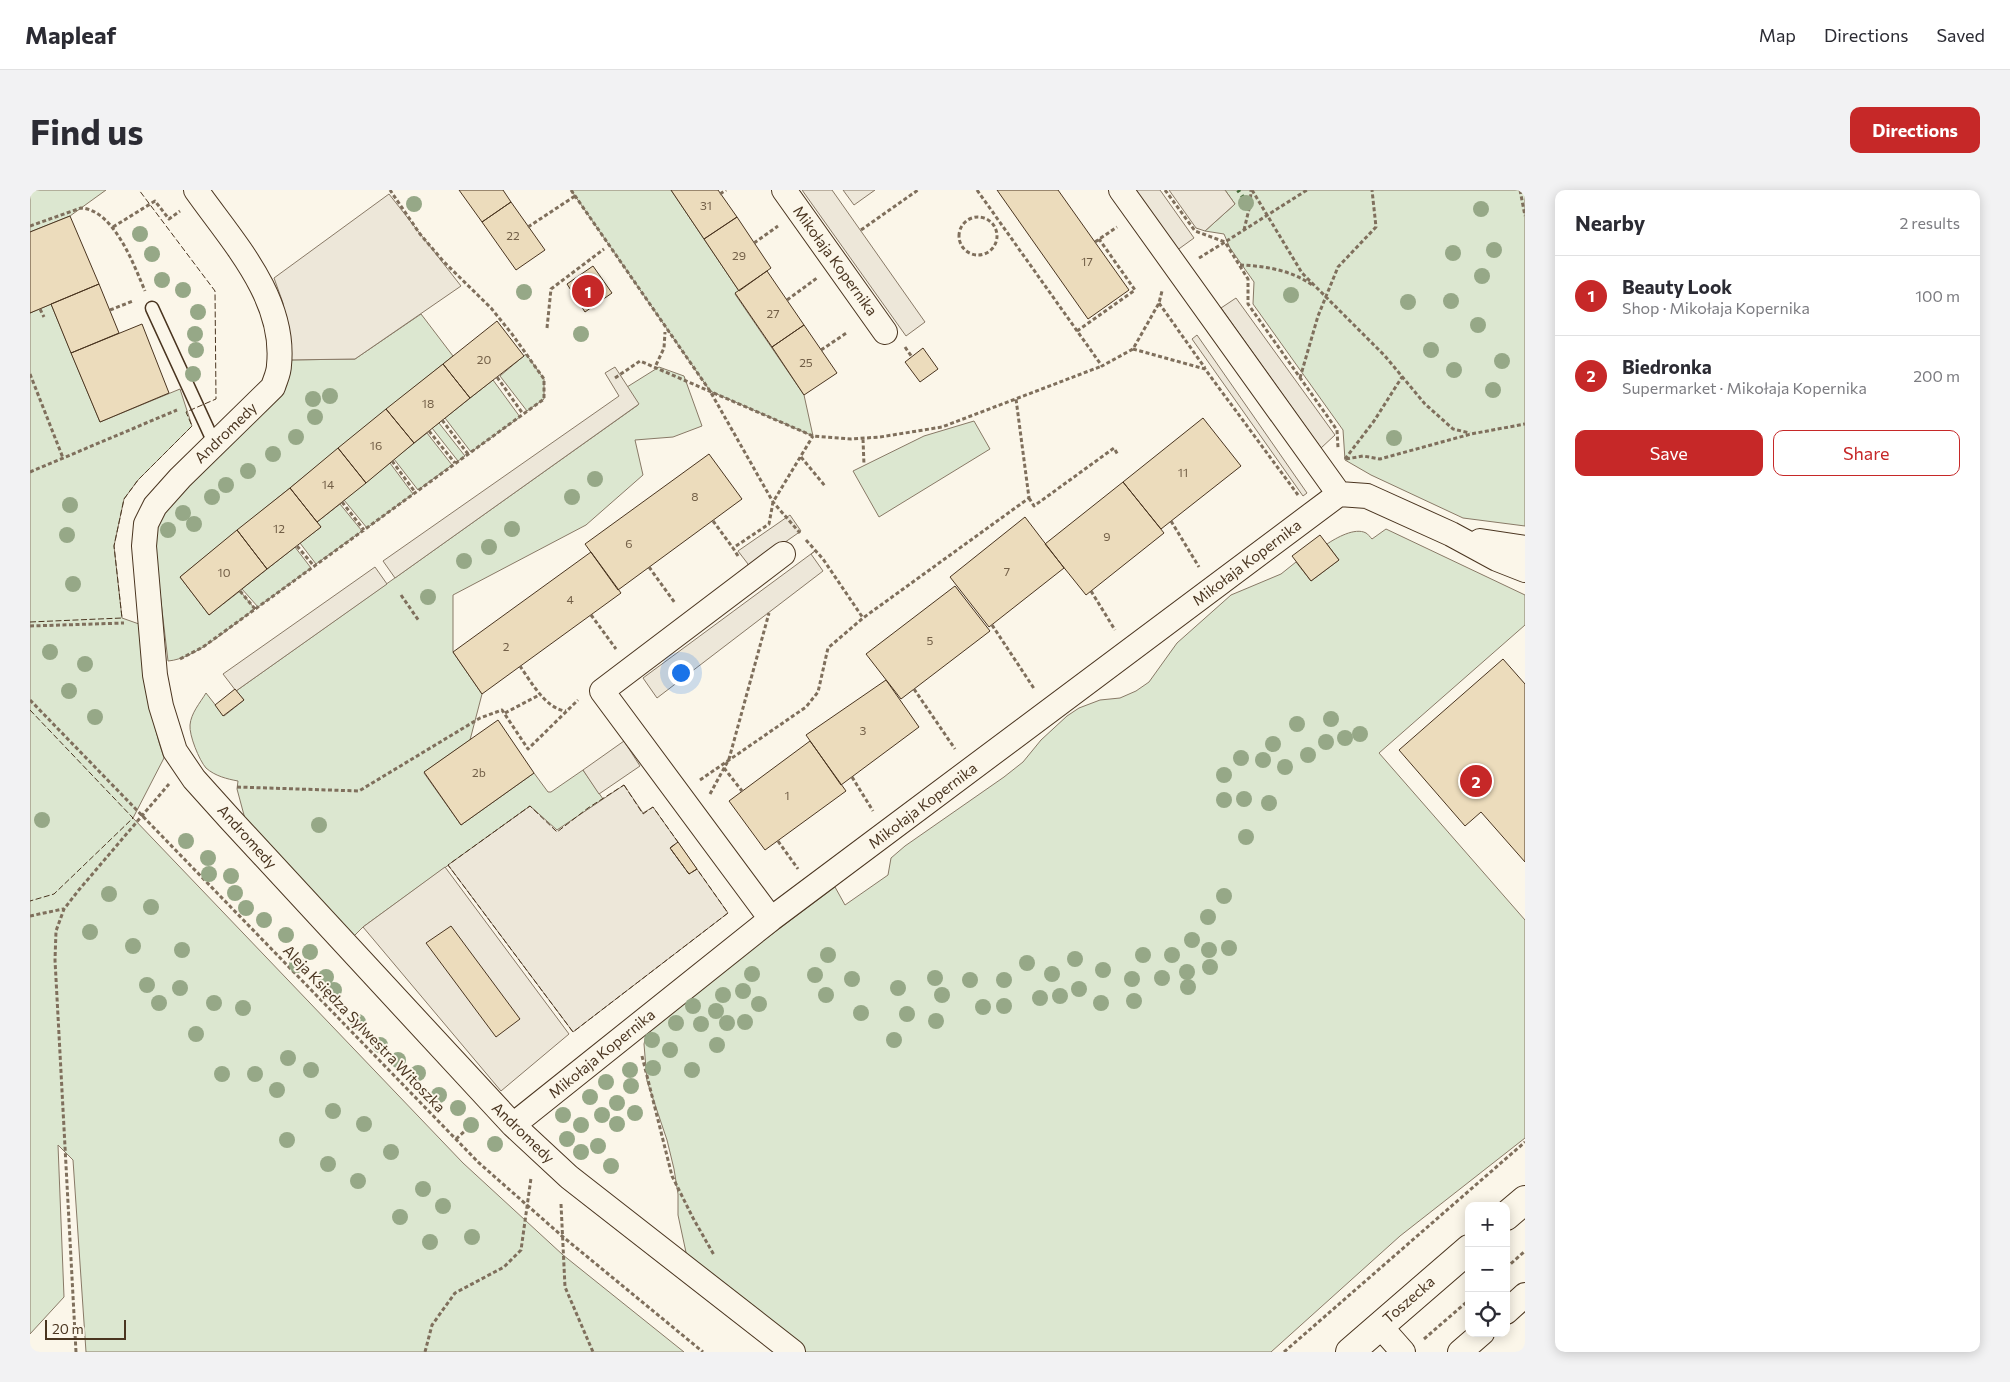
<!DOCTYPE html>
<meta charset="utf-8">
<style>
body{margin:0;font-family:Commissioner,sans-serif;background:#f2f2f3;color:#2b2b33}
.controls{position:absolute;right:15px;bottom:15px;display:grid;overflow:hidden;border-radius:10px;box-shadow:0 2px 12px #0003}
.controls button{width:45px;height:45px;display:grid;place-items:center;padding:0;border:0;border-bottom:1px solid #e1e1e2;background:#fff;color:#2b2b33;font:25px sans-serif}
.scale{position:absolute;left:15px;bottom:12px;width:81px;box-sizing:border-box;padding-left:5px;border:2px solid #4a3520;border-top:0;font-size:14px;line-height:18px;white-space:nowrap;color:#4a3520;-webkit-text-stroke:4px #fbf6e9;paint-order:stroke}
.you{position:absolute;left:650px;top:482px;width:18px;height:18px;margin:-12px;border:4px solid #fff;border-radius:50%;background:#1a73e8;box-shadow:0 0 0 8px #1a73e833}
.badge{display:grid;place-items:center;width:32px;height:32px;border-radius:50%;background:#c62828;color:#fff;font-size:16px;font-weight:700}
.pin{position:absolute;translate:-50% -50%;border:2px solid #fff;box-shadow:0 1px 5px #0006}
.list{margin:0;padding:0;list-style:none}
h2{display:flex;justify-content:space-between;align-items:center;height:65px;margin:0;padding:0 20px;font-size:21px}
h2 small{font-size:16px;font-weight:400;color:#7c7c81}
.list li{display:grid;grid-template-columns:32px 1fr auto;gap:15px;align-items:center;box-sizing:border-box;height:80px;padding:0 20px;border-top:1px solid #e1e1e2}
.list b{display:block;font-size:19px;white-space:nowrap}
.list p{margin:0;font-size:16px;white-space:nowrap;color:#7c7c81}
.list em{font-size:16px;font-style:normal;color:#7c7c81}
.actions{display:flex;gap:10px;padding:15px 20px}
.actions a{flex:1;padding:11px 0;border:1px solid #c62828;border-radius:10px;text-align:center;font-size:18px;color:#c62828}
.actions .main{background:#c62828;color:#fff}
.icon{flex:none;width:28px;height:28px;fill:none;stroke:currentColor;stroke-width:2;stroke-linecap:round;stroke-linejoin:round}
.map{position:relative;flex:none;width:1495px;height:1162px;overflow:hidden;border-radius:10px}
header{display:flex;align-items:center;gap:30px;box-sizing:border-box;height:70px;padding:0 25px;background:#fff;border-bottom:1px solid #e1e1e2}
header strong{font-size:24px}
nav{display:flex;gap:28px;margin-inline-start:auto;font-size:18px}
.intro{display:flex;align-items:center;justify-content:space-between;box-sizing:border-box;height:120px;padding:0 30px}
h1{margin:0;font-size:35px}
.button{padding:12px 22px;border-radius:10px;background:#c62828;color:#fff;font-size:18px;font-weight:700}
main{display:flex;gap:30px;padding:0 30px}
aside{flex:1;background:#fff;border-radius:10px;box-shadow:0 2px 12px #0003}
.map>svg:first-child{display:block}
.green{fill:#dce7d0;stroke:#887966}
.parking{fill:#ede7d9;stroke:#887966}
.building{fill:#ecdcbc;stroke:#4a3520}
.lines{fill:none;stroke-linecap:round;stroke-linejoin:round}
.service-casing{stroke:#4a3520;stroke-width:15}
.minor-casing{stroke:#4a3520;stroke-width:26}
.secondary-casing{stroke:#4a3520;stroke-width:30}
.path{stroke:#7f6f5c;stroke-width:3;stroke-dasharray:4 2.5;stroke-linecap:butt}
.service{stroke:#fbf6e9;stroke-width:12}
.minor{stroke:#fbf6e9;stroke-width:24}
.secondary{stroke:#fbf6e9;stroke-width:28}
.hedge{stroke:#436837;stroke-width:4;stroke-dasharray:2.5 4;stroke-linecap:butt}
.fence{stroke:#4a3520;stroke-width:1;stroke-dasharray:6 2.5;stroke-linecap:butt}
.tree{fill:#96a887}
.labels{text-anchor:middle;stroke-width:4;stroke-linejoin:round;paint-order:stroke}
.number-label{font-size:12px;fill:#725f47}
.street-label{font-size:15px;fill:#4a3520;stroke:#fbf6e9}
</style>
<header>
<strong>Mapleaf</strong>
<nav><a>Map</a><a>Directions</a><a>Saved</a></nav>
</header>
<div class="intro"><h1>Find us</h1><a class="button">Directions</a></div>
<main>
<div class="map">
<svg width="1495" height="1162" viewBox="0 0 1495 1162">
<rect width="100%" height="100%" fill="#fbf6e9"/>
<!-- green -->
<path class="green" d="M0,0H76L40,26L0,42Z
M541,0H641L709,101L705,104L774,205L783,246L680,201Z
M1195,0H1495V336L1433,328L1341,285L1315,270L1313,240L1223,114L1224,92L1200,58L1194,44L1175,41L1205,14Z
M21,114L70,232L150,199L162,236L108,290L94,309L84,356L92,428L109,434C115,480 119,525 134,568L103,628L433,973L533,1065L654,1162H56L43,970L28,955L34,1107L0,1144V123Z
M391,124L423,166L150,387L179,425L210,401L225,419C202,435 166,469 138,471L126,369H119L128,322L256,170L325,169Z
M496,164L514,189V209L497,221L470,186Z
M629,177L654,186L672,236L643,247L605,250L613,285L556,335L423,405V462L452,504L440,550L396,581L394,583L431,635L504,583L518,602H521L553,580L573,609L527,642L500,616L333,737L322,748L218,640L207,599L208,591C197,589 185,586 176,578C169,570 159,545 160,535C161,523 170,513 176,503L194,526L214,510L206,501L608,215L597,197Z
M463,190L490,227L441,262L415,228Z
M944,231L960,259L849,327L823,281L894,246Z
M409,233L435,266L428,271L402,238Z
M397,243L422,275L388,300L364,269Z
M360,273L383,304L337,338L314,310Z
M310,314L332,341L286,374L270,353L291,337L287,332Z
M1356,339L1495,405V435L1349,563L1495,730V948L1370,1046L1241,1162H763L657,1067L648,1025V1004L644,979L637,950L617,891L614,854L618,837L805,697L815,715L858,685L861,668L875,656L974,587L993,572L1011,550L1037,526L1049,518L1070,510L1090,508L1106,501L1119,492L1147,453L1201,405L1251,384L1266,372L1281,391L1309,370L1297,354C1306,348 1325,337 1336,343C1338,344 1340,347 1342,349Z
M265,357L281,378L228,417L212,399Z"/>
<!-- parking -->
<path class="parking" d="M772,0H802L895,132L876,146Z
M813,0H845L824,15Z
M1091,0H1130L1164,48L1139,66Z
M1139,0H1195L1205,14L1175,41L1166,38Z
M359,4L431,96L325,169L256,170L253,113L244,88Z
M1206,108L1305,245L1291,258L1191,118Z
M1167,145L1277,303L1273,306L1162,149Z
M585,177L609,214L365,388L353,371L589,206L575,183Z
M760,325L771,341L718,378V374L708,361Z
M785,361L781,364L793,381L627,508L613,488Z
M345,377L357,394L206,501L193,484Z
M594,551L610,576L569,604L553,580Z
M594,595L613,623L623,617L698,723L543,842L418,675L500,616L527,640Z
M415,677L539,844L471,901L333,737Z"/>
<!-- building -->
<path class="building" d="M429,0H473L481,12L452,32Z
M641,0H688L707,27L674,49Z
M967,0H1028L1099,100L1058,129Z
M481,12L515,60L486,80L452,32Z
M40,26L69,94L0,123V42Z
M707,27L741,78L709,101L674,49Z
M563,76L582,103L555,122L537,94Z
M737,81L774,135L742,157L705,103Z
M69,94L89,143L41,163L21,114Z
M467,131L494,166L440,208L413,174Z
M112,134L139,203L70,232L41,163Z
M774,135L807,183L774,205L742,157Z
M893,158L908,179L890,192L875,172Z
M413,174L440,208L384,253L356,219Z
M356,219L384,253L336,293L308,258Z
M1173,228L1211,276L1131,339L1093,292Z
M308,258L336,293L287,332L260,298Z
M679,264L712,309L588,400L555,354Z
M1093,292L1134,343L1056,405L1015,354Z
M260,298L291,337L237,379L207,340Z
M995,327L1034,378L959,437L920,387Z
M207,340L237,379L179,425L150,387Z
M1290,345L1309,370L1281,391L1262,366Z
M561,362L591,403L452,504L423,462Z
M925,396L960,441L871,509L836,464Z
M1473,469L1495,494V672L1451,622L1435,636L1369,560Z
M856,490L889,537L811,595L776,545Z
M205,499L214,510L193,526L185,515Z
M468,530L504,583L431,635L394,582Z
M780,551L816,601L735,660L699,611Z
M648,652L667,679L659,684L640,658Z
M421,736L490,829L466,847L396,753Z"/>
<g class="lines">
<defs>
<path id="service" d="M122,118L180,244"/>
<path id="minor" d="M166,0C202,51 256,108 249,175C249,183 245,190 243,197L150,288L125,316L116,334L114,356L125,485L131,516L145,561L164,589L200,629L483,935L539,987L763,1162
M754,0L855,142
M1091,0L1309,304L1337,306L1421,344L1467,369L1495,380
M1450,351L1495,358
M741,729L572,501L753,364
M483,935L741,729L1309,304
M1476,1122L1495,1105
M1350,1136L1373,1162
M1430,1162L1452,1143"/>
<path id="secondary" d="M1476,1026L1495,1010
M1320,1162L1439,1059"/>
</defs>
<!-- service casing -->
<use href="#service" class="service-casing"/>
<!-- minor casing -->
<use href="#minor" class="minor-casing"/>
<!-- secondary casing -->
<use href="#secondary" class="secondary-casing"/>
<!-- path -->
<path class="path" d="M541,0L680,201L743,312L770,343
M947,0L1072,176L1103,159L1129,113L1132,101
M1135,0L1165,41L1195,52L1277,0
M1222,0L1272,83L1355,166L1395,214L1423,239L1440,243
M1490,0L1495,26
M690,4L696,0
M929 46a19 19 0 1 1 38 0a19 19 0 1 1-38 0Z
M0,36L51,18C84,20 104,75 115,101
M83,37L125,11L139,29L150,21
M498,37L545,6
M831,40L888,0
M1214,40L1220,15L1221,0
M1065,52L1087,37
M724,53L748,36
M1169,68L1195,52L1218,89V114L1307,240L1308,258
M1210,75C1235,76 1261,80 1282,95
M757,110L787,88
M1129,113L1175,178
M10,119L14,127
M80,120L103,111
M517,138L521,99L574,59
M1047,141L1105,100L1069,49
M875,157L882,167
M1103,159L1175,179L1268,305
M791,160L818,142
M626,175L634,158L635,142
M0,184L33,268
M467,187L493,224
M585,188L610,171L783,246L821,249L850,247L912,237L1072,176
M1270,188L1288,126L1308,77L1346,37L1342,0
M412,230L438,264
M399,241L425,273
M833,249L834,275
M771,267L795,296
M1315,269L1344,231L1372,187
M1316,269L1333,266L1350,269L1441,244L1495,234
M362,271L385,302
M0,282L147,220
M999,308L1004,316L1084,258L1088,265
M312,312L334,340
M683,331L703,358
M1141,331L1169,377
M776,350L793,369L833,428
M267,356L284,376
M708,366L703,358L739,334L743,312L783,246
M619,377L645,413
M210,401L225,419
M1061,401L1085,440
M371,405L389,431
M561,425L586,459
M962,435L1005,500
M0,436L94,433
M150,469L173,457L514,209V189L482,144L461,118L414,72L390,44L360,0
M490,476C501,492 516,519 536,521
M884,499L925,559
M0,510L448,972L532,1046L673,1162
M475,523L511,504
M694,578L712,601
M822,587L843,621
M670,590L776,517L788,502L798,458L833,428L999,308L986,209
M207,597L329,601L450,528L472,520L498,559L548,510
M680,604L699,569L739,423
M748,651L768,679
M0,726L33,719
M612,866L642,986L663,1028L684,1065
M426,949L446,931
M531,1014L535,1097L563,1162
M1476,1078L1495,1061
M1394,1149L1439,1110
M46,1162L25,770L26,741L34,719L48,701L139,594
M395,1162L402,1135L425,1103L474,1077L491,1060L501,988
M1254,1162L1495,952"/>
<!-- service -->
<use href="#service" class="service"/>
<!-- minor -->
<use href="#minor" class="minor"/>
<!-- secondary -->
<use href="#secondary" class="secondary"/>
<!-- hedge -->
<path class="hedge" d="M1208,0L1215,10"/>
<!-- fence -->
<path class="fence" d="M0,432L92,428L84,356L94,309L108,290L162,236L156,222L186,209L185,101L109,0
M0,520L103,628L24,704L0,711
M594,595L613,624L623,617L648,652L640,658L659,684L667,679L698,723L543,842L418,675L500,616L527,642L558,618Z"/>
</g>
<!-- trees -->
<g class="tree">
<circle cx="1216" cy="13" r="8"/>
<circle cx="384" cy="14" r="8"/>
<circle cx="1451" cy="19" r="8"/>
<circle cx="110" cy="44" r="8"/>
<circle cx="1464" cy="60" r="8"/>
<circle cx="1423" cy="63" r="8"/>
<circle cx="122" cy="64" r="8"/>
<circle cx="1452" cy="86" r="8"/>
<circle cx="132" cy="90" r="8"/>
<circle cx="153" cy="100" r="8"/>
<circle cx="494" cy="102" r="8"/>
<circle cx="1261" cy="105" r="8"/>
<circle cx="1421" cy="111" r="8"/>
<circle cx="1378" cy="112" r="8"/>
<circle cx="168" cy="122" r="8"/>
<circle cx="1448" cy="135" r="8"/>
<circle cx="165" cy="144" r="8"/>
<circle cx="551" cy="144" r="8"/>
<circle cx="166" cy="160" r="8"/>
<circle cx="1401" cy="160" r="8"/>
<circle cx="1472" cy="171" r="8"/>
<circle cx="1424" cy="180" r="8"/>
<circle cx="163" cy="184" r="8"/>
<circle cx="1463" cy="200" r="8"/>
<circle cx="300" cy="206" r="8"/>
<circle cx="283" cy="209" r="8"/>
<circle cx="285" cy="227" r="8"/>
<circle cx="266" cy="247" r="8"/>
<circle cx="1364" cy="248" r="8"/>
<circle cx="243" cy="264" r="8"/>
<circle cx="218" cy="281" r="8"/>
<circle cx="565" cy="289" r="8"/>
<circle cx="196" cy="295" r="8"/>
<circle cx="182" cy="307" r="8"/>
<circle cx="542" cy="307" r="8"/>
<circle cx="40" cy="315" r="8"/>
<circle cx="153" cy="323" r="8"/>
<circle cx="164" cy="334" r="8"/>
<circle cx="482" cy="339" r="8"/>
<circle cx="138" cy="340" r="8"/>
<circle cx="37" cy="345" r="8"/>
<circle cx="459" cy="357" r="8"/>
<circle cx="434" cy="371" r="8"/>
<circle cx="43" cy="394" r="8"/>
<circle cx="398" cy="407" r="8"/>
<circle cx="20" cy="462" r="8"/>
<circle cx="55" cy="474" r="8"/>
<circle cx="39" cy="501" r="8"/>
<circle cx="65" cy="527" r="8"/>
<circle cx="1301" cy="529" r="8"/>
<circle cx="1267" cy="534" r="8"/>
<circle cx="1330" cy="544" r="8"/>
<circle cx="1315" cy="548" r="8"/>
<circle cx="1296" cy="552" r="8"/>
<circle cx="1243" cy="554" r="8"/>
<circle cx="1278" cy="565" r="8"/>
<circle cx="1211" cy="568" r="8"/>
<circle cx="1233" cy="570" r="8"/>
<circle cx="1255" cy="577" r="8"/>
<circle cx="1194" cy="585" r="8"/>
<circle cx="1214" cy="609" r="8"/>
<circle cx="1194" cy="610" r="8"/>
<circle cx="1239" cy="613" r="8"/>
<circle cx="12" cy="630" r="8"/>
<circle cx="289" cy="635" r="8"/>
<circle cx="1216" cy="647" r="8"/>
<circle cx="156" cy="651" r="8"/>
<circle cx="178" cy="668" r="8"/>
<circle cx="179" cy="684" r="8"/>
<circle cx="201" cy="686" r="8"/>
<circle cx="205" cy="703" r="8"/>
<circle cx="79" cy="704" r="8"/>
<circle cx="1194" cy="706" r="8"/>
<circle cx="121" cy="717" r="8"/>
<circle cx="216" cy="718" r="8"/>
<circle cx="1178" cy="727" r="8"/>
<circle cx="234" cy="730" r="8"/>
<circle cx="60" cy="742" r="8"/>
<circle cx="256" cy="745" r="8"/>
<circle cx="1162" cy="750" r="8"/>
<circle cx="103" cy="756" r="8"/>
<circle cx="1199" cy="758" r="8"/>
<circle cx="152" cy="760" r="8"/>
<circle cx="1179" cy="760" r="8"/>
<circle cx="280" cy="762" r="8"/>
<circle cx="798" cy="765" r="8"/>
<circle cx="1113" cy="765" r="8"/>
<circle cx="1142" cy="765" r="8"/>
<circle cx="1045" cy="769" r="8"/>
<circle cx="997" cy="773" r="8"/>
<circle cx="267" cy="775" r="8"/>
<circle cx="1180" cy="777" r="8"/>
<circle cx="1073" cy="780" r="8"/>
<circle cx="1157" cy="782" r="8"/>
<circle cx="722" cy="784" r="8"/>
<circle cx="1022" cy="784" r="8"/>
<circle cx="785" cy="785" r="8"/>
<circle cx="296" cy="787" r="8"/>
<circle cx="905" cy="788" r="8"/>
<circle cx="1132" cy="788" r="8"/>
<circle cx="822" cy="789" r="8"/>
<circle cx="1102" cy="789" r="8"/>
<circle cx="940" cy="790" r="8"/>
<circle cx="974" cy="790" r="8"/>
<circle cx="117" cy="795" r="8"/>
<circle cx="1158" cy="797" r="8"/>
<circle cx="150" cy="798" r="8"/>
<circle cx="868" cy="798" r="8"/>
<circle cx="1049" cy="799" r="8"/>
<circle cx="304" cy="800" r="8"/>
<circle cx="713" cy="801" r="8"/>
<circle cx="693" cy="805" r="8"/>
<circle cx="796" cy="805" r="8"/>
<circle cx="912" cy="805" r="8"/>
<circle cx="1030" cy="806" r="8"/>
<circle cx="1010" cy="808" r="8"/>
<circle cx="1104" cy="811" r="8"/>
<circle cx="129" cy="813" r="8"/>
<circle cx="184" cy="813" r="8"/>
<circle cx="1071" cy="813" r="8"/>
<circle cx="729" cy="814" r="8"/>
<circle cx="663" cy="816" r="8"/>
<circle cx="974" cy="816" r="8"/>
<circle cx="953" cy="817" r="8"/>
<circle cx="213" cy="818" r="8"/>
<circle cx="686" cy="821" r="8"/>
<circle cx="831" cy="823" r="8"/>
<circle cx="877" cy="824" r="8"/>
<circle cx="906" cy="831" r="8"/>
<circle cx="328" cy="832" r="8"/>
<circle cx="715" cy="832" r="8"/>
<circle cx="646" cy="833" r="8"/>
<circle cx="697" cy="833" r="8"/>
<circle cx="671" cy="834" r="8"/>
<circle cx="166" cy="844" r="8"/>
<circle cx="622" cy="850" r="8"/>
<circle cx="864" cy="850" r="8"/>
<circle cx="350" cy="855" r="8"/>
<circle cx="687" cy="855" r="8"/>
<circle cx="640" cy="860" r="8"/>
<circle cx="258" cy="868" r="8"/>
<circle cx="368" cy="870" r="8"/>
<circle cx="623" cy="878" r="8"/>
<circle cx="281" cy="880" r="8"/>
<circle cx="600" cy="880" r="8"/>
<circle cx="662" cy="880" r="8"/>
<circle cx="388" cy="883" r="8"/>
<circle cx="192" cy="884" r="8"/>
<circle cx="225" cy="884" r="8"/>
<circle cx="576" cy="892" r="8"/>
<circle cx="601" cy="896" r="8"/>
<circle cx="247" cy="900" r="8"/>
<circle cx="409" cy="905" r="8"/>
<circle cx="560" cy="907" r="8"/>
<circle cx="587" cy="913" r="8"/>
<circle cx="428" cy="918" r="8"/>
<circle cx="303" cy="921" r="8"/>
<circle cx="605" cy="923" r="8"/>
<circle cx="533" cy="925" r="8"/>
<circle cx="572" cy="925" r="8"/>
<circle cx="334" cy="934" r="8"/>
<circle cx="587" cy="934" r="8"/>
<circle cx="441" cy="935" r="8"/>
<circle cx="551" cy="935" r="8"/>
<circle cx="537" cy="949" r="8"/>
<circle cx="257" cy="950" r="8"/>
<circle cx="465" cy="954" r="8"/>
<circle cx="568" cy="956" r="8"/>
<circle cx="361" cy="962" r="8"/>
<circle cx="551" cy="962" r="8"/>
<circle cx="298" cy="974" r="8"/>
<circle cx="581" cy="976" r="8"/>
<circle cx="328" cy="991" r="8"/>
<circle cx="393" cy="999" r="8"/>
<circle cx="413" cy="1016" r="8"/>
<circle cx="370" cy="1027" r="8"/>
<circle cx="442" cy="1047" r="8"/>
<circle cx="400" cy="1052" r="8"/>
</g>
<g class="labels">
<!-- number labels -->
<g class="number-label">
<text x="676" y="20">31</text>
<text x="483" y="50">22</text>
<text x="709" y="70">29</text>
<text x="1057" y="76">17</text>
<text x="743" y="128">27</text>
<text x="454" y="174">20</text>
<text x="776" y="177">25</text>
<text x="398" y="218">18</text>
<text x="346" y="260">16</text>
<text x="1153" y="287">11</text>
<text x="298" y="299">14</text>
<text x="665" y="311">8</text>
<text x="249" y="343">12</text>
<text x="1077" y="351">9</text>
<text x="599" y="358">6</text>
<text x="977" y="386">7</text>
<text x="194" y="387">10</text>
<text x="540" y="414">4</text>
<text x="900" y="455">5</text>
<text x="476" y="461">2</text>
<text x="833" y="545">3</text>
<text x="449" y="587">2b</text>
<text x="757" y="610">1</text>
</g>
<!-- street labels -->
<g class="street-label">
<text transform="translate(805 71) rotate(54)" y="5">Mikołaja Kopernika</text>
<text transform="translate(196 243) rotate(-44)" y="5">Andromedy</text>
<text transform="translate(1217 373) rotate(-37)" y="5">Mikołaja Kopernika</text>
<text transform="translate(893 616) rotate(-37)" y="5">Mikołaja Kopernika</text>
<text transform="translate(217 647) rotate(48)" y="5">Andromedy</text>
<text transform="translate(334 839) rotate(46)" y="5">Aleja Księdza Sylwestra Witoszka</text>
<text transform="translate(572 864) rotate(-39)" y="5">Mikołaja Kopernika</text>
<text transform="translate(493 943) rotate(44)" y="5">Andromedy</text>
<text transform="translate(1379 1110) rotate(-41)" y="5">Toszecka</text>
</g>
</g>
</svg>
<div class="controls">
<button>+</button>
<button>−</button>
<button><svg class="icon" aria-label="locate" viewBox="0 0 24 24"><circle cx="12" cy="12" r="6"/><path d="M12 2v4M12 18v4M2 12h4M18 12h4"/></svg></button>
</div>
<div class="scale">20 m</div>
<div class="you"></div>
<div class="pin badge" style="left:558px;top:101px">1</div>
<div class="pin badge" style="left:1446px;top:591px">2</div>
</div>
<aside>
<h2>Nearby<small>2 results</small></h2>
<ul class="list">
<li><span class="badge">1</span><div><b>Beauty Look</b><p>Shop · Mikołaja Kopernika</p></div><em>100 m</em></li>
<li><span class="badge">2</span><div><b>Biedronka</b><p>Supermarket · Mikołaja Kopernika</p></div><em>200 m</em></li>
</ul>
<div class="actions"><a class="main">Save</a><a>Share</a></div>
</aside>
</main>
